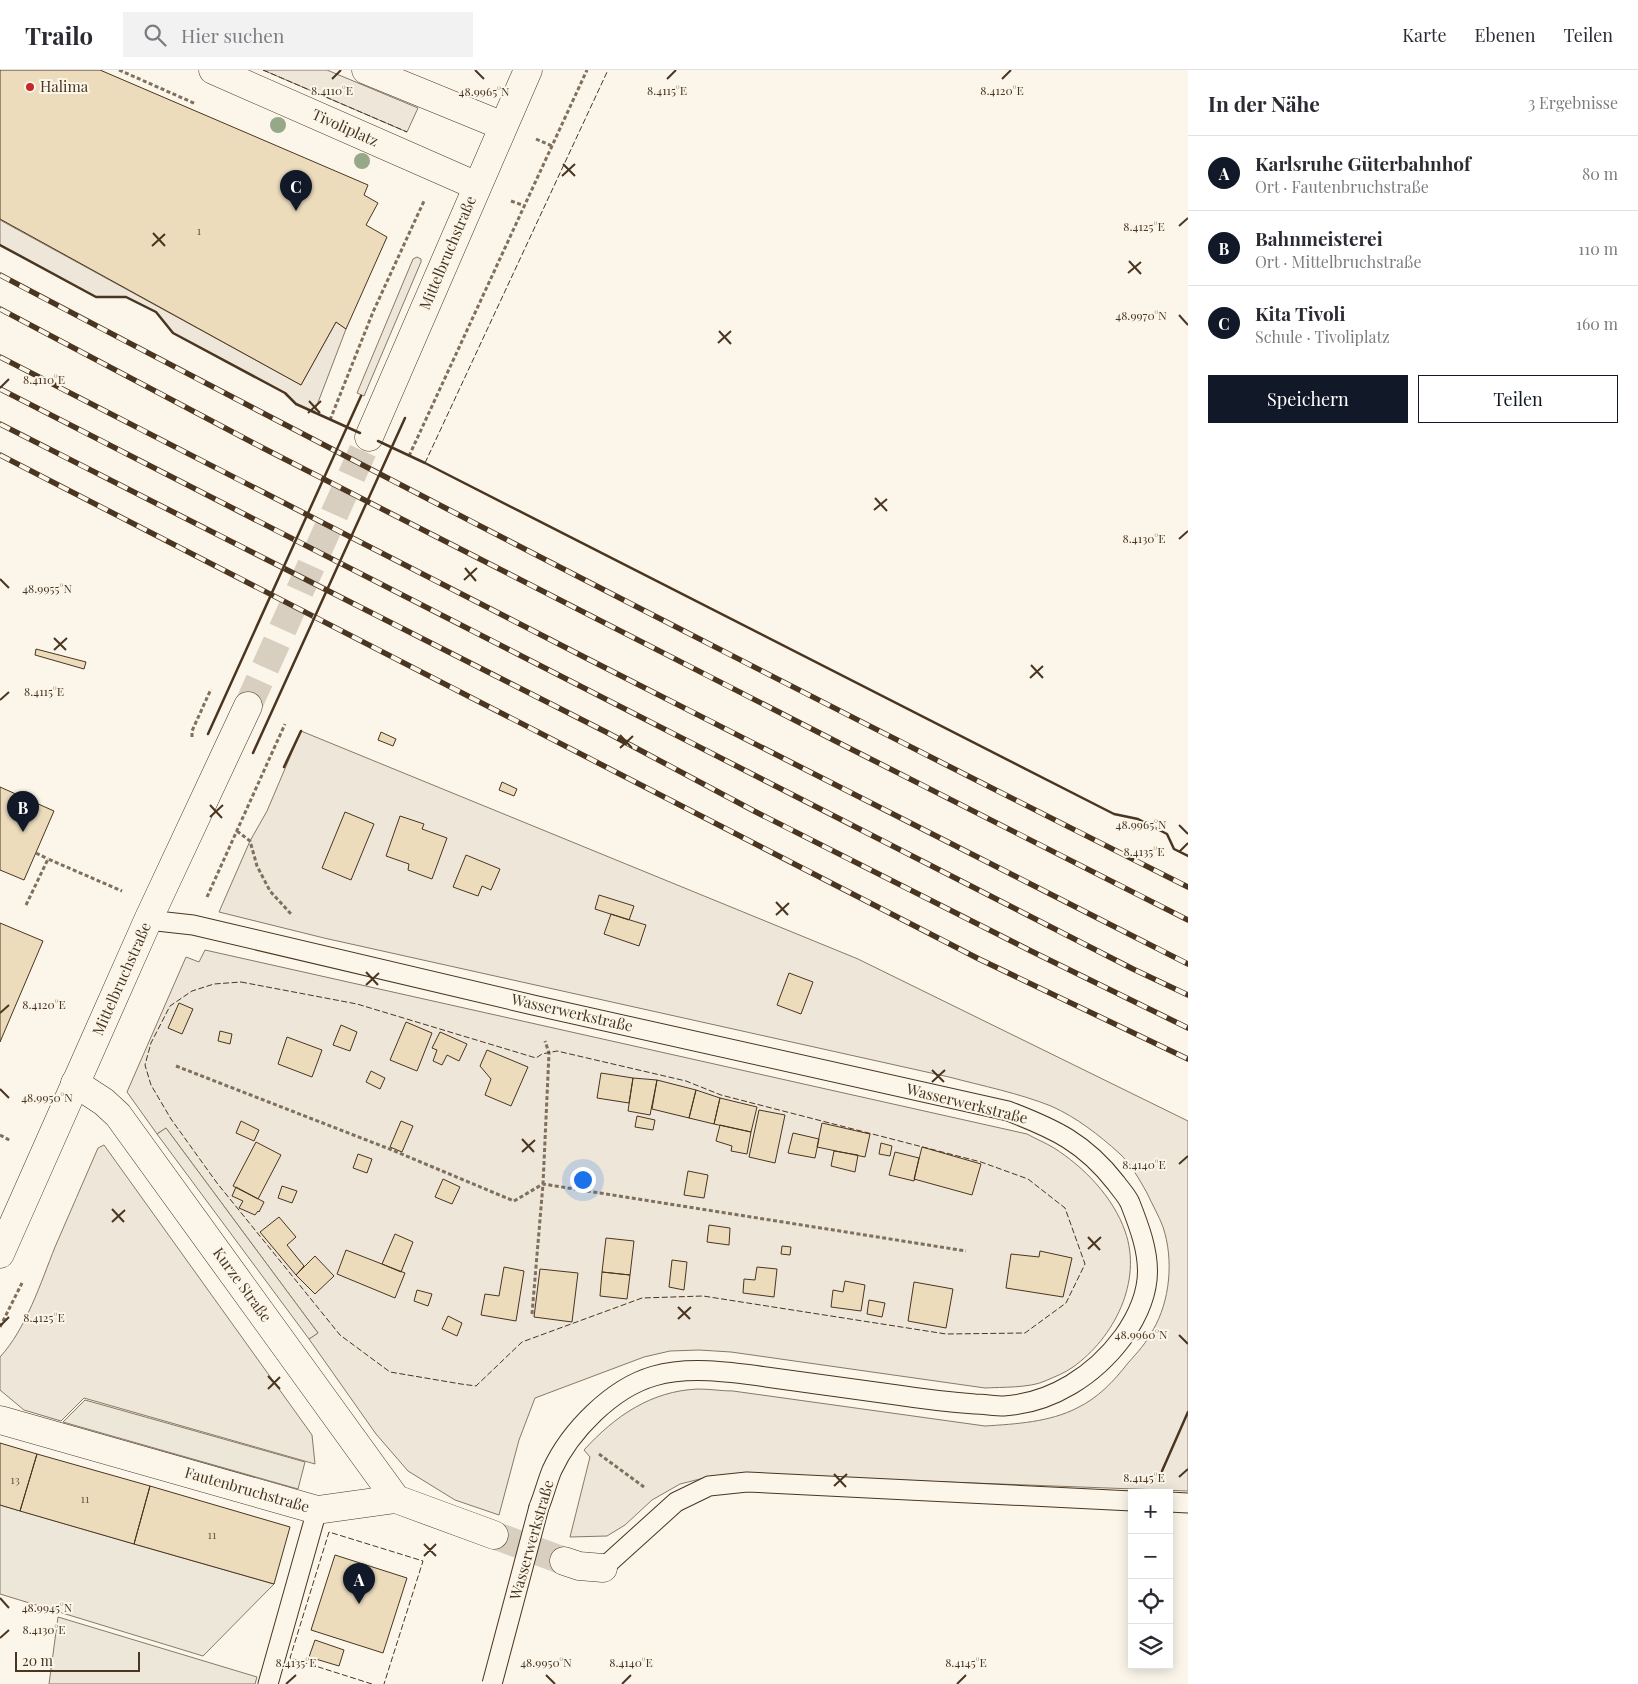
<!DOCTYPE html>
<html lang="de">
<meta charset="utf-8">
<style>
body{margin:0;font-family:"Playfair Display",serif;background:#f2f2f3;color:#2b2b33}
.controls{position:absolute;right:15px;bottom:15px;display:grid;overflow:hidden;border-radius:0px;box-shadow:0 2px 12px #0003}
.controls button{width:45px;height:45px;display:grid;place-items:center;padding:0;border:0;border-bottom:1px solid #e1e1e2;background:#fff;color:#2b2b33;font:25px sans-serif}
.scale{position:absolute;left:15px;bottom:12px;width:125px;box-sizing:border-box;padding-left:5px;border:2px solid #4a3520;border-top:0;font-size:14px;line-height:18px;white-space:nowrap;color:#4a3520;-webkit-text-stroke:4px #fbf6e9;paint-order:stroke}
.you{position:absolute;left:582px;top:1109px;width:18px;height:18px;margin:-12px;border:4px solid #fff;border-radius:50%;background:#1a73e8;box-shadow:0 0 0 8px #1a73e833}
.badge{display:grid;place-items:center;width:32px;height:32px;border-radius:50%;background:#111827;color:#fff;font-size:16px;font-weight:700}
.pin{position:absolute;translate:-50% -41px;filter:drop-shadow(0 1px 2px #0008)}
.pin::after{content:'';position:absolute;top:26px;width:18px;height:15px;background:inherit;clip-path:polygon(0 0,100% 0,50% 100%)}
.list{margin:0;padding:0;list-style:none}
h2{display:flex;justify-content:space-between;align-items:center;height:65px;margin:0;padding:0 20px;font-size:21px}
h2 small{font-size:16px;font-weight:400;color:#7c7c81}
.list li{display:grid;grid-template-columns:32px 1fr auto;gap:15px;align-items:center;box-sizing:border-box;height:75px;padding:0 20px;border-top:1px solid #e1e1e2}
.list b{display:block;font-size:19px;white-space:nowrap}
.list p{margin:0;font-size:16px;white-space:nowrap;color:#7c7c81}
.list em{font-size:16px;font-style:normal;color:#7c7c81}
.actions{display:flex;gap:10px;padding:15px 20px}
.actions a{flex:1;padding:11px 0;border:1px solid #111827;border-radius:0px;text-align:center;font-size:18px;color:#111827}
.actions .main{background:#111827;color:#fff}
.icon{flex:none;width:28px;height:28px;fill:none;stroke:currentColor;stroke-width:2;stroke-linecap:round;stroke-linejoin:round}
.map{position:relative;flex:none;width:1188px;height:1614px;overflow:hidden}
header{display:flex;align-items:center;gap:30px;box-sizing:border-box;height:70px;padding:0 25px;background:#fff;border-bottom:1px solid #e1e1e2}
header strong{font-size:24px}
nav{display:flex;gap:28px;margin-inline-start:auto;font-size:18px}
.search{width:350px;height:45px;background:#f2f2f3;display:flex;align-items:center;gap:12px;box-sizing:border-box;padding:0 18px;border-radius:0px;color:#7c7c81;font-size:19px}
main{display:flex}
aside{flex:1;background:#fff}
.map>svg:first-child{display:block}
.green{fill:#ede6d9;stroke:#887966}
.parking{fill:#ede7d9;stroke:#887966}
.building{fill:#ecdcbc;stroke:#4a3520}
.lines{fill:none;stroke-linecap:round;stroke-linejoin:round}
.minor-tunnel{stroke:#d8cfc1;stroke-width:28;stroke-dasharray:28 14;stroke-linecap:butt}
.secondary-tunnel{stroke:#d8cfc1;stroke-width:28;stroke-dasharray:28 14;stroke-linecap:butt}
.service-casing{stroke:#4a3520;stroke-width:21}
.minor-casing{stroke:#4a3520;stroke-width:29}
.tertiary-casing{stroke:#4a3520;stroke-width:29}
.secondary-casing{stroke:#4a3520;stroke-width:29}
.path{stroke:#7f6f5c;stroke-width:3;stroke-dasharray:4 2.5;stroke-linecap:butt}
.service{stroke:#fbf6e9;stroke-width:19}
.minor{stroke:#fbf6e9;stroke-width:28}
.tertiary{stroke:#fbf6e9;stroke-width:28}
.secondary{stroke:#fbf6e9;stroke-width:28}
.rail-casing{stroke:#4a3520;stroke-width:5.5}
.rail{stroke:#fbf6e9;stroke-width:4;stroke-dasharray:11;stroke-linecap:butt}
.service-bridge-casing{stroke:#4a3520;stroke-width:21;stroke-linecap:butt}
.service-bridge{stroke:#fbf6e9;stroke-width:19}
.fence{stroke:#4a3520;stroke-width:1;stroke-dasharray:6 2.5;stroke-linecap:butt}
.wall{stroke:#4a3520;stroke-width:2.5}
.tree{fill:#96a887}
.ticks{fill:none;stroke:#4a3520;stroke-width:2}
.poi-dot{fill:#c62828;stroke:#fbf6e9;stroke-width:2}
.labels{text-anchor:middle;stroke-width:4;stroke-linejoin:round;paint-order:stroke}
.number-label{font-size:12px;fill:#725f47}
.poi-label{font-size:15px;fill:#4a3520;stroke:#fbf6e9;text-anchor:start}
.street-label{font-size:15px;fill:#4a3520;stroke:#fbf6e9}
.ticks-label{font-size:12px;text-anchor:middle;fill:#4a3520;stroke:#fbf6e9;stroke-width:4;stroke-linejoin:round;paint-order:stroke}
</style>
<header>
<strong>Trailo</strong>
<div class="search"><svg class="icon" aria-label="search" viewBox="0 0 24 24"><circle cx="10" cy="10" r="6"/><path d="M15 15l6 6"/></svg>Hier suchen</div>
<nav><a>Karte</a><a>Ebenen</a><a>Teilen</a></nav>
</header>
<main>
<div class="map">
<svg width="1188" height="1614" viewBox="0 0 1188 1614">
<rect width="100%" height="100%" fill="#fbf6e9"/>
<!-- green -->
<path class="green" d="M263,0H327L418,38L407,62Z
M0,150L301,315L336,252L346,259L314,343L296,334L285,323L173,263L156,242L126,227H96L0,175Z
M417,187L421,189V192L364,326L357,323L413,189Z
M301,661L858,889L1188,1051V1421L812,1407H708L680,1414L652,1430L625,1455L607,1466L570,1467L590,1387L584,1380C615,1346 651,1321 698,1319C710,1319 722,1321 733,1321L985,1356C1016,1354 1050,1352 1077,1338C1098,1328 1114,1311 1128,1293C1137,1283 1147,1272 1153,1260C1170,1231 1174,1190 1163,1157C1159,1146 1152,1134 1147,1123C1139,1109 1131,1094 1119,1083C1099,1065 1076,1047 1051,1036C1018,1023 983,1016 949,1007L324,868L219,842L250,771L267,741Z
M205,880L1027,1064C1036,1069 1046,1073 1054,1078C1084,1097 1113,1127 1125,1161C1143,1211 1114,1268 1073,1297C1065,1303 1054,1307 1045,1311C1030,1318 1002,1317 985,1318L731,1282L699,1280L670,1281L644,1287L535,1328L519,1370L499,1445L455,1430L408,1401L376,1364L309,1269L318,1263L166,1058L157,1064L127,1022L186,887L199,892Z
M104,1075L312,1365L315,1394L84,1328L61,1351L24,1340L0,1320V1287C26,1259 41,1212 55,1177C69,1144 84,1111 98,1078Z"/>
<!-- parking -->
<path class="parking" d="M166,1058L318,1263L309,1269L157,1064Z
M85,1330L305,1392L298,1419L63,1352Z
M0,1435L134,1474L274,1514L203,1586L0,1524Z
M58,1547L257,1607L255,1614H49Z"/>
<!-- building -->
<path class="building" d="M0,0H100L368,115L364,125L378,133L366,155L387,167L346,259L336,252L301,315L0,149Z
M36,579L86,592L84,599L35,585Z
M381,662L396,669L393,676L378,670Z
M502,712L517,719L514,726L499,720Z
M0,717L54,741L24,810L0,800Z
M345,742L374,754L351,810L322,798Z
M400,746L424,754L422,759L447,768L432,809L408,800L409,794L386,786Z
M466,785L500,799L491,820L482,816L478,826L453,817Z
M599,825L634,836L629,850L595,839Z
M611,844L646,855L639,876L604,864Z
M0,853L43,871L0,972Z
M789,903L813,912L801,944L777,935Z
M179,933L193,939L182,964L168,958Z
M406,952L432,963L417,1001L390,990Z
M341,955L357,962L350,981L333,975Z
M220,961L232,964L230,974L218,971Z
M440,962L467,974L459,991L447,985L442,995L433,991L437,980L432,978Z
M287,967L322,980L312,1007L278,994Z
M487,980L528,997L511,1036L485,1025L491,1009L480,996Z
M371,1001L385,1008L380,1019L366,1012Z
M601,1003L633,1008L629,1033L597,1028Z
M633,1008L657,1010L650,1045L628,1041Z
M657,1010L696,1020L689,1048L652,1039Z
M696,1020L720,1028L714,1054L689,1048Z
M720,1028L757,1037L751,1062L714,1054Z
M759,1040L785,1045L775,1093L749,1087Z
M637,1046L655,1050L653,1060L635,1057Z
M241,1051L259,1060L254,1071L236,1063Z
M401,1051L413,1056L402,1082L390,1077Z
M822,1053L870,1064L865,1087L817,1077Z
M720,1055L751,1062L747,1084L731,1081L732,1076L716,1071Z
M793,1063L819,1069L815,1088L788,1083Z
M256,1072L281,1085L258,1129L233,1116Z
M881,1073L892,1076L890,1086L879,1084Z
M922,1077L981,1094L972,1125L914,1109Z
M834,1081L858,1085L855,1102L831,1096Z
M895,1082L919,1088L914,1111L889,1105Z
M358,1084L372,1089L367,1103L353,1098Z
M688,1101L708,1105L704,1128L684,1125Z
M443,1109L460,1117L452,1134L435,1127Z
M282,1116L297,1121L292,1133L278,1128Z
M236,1117L264,1132L259,1142L258,1141L255,1145L239,1138L243,1131L232,1126Z
M279,1147L296,1167L287,1175L304,1196L296,1205L260,1162Z
M709,1155L730,1158L729,1175L707,1172Z
M395,1164L413,1172L401,1202L382,1194Z
M606,1168L634,1171L630,1205L602,1202Z
M782,1176L791,1177L790,1185L781,1184Z
M346,1180L405,1203L395,1228L337,1204Z
M1040,1181L1072,1188L1063,1227L1006,1218L1011,1184L1039,1187Z
M315,1186L334,1206L315,1224L296,1205Z
M672,1190L687,1192L684,1220L669,1217Z
M504,1197L524,1201L516,1251L481,1245L485,1224L499,1226Z
M757,1197L777,1199L774,1227L743,1223L744,1209L755,1210Z
M540,1199L578,1203L572,1252L534,1247Z
M602,1202L630,1205L627,1229L600,1226Z
M845,1211L865,1215L861,1241L831,1237L833,1220L843,1222Z
M914,1212L953,1219L946,1258L908,1251Z
M417,1220L432,1224L428,1236L414,1231Z
M869,1230L885,1233L882,1247L867,1244Z
M448,1246L462,1253L457,1266L442,1259Z
M0,1373L37,1384L20,1441L0,1435Z
M37,1384L150,1416L134,1474L20,1441Z
M150,1416L290,1457L274,1514L134,1474Z
M335,1485L407,1508L383,1583L311,1560Z
M315,1570L344,1580L339,1596L309,1587Z"/>
<g class="lines">
<!-- minor-tunnel -->
<path class="minor-tunnel" d="M494,1465L564,1491"/>
<!-- secondary-tunnel -->
<path class="secondary-tunnel" d="M248,636L369,367"/>
<defs>
<path id="service" d="M148,850L193,855L533,935L1008,1041C1055,1059 1085,1073 1116,1113C1121,1120 1127,1126 1130,1133C1151,1186 1158,1217 1123,1267C1095,1305 1052,1333 1004,1336C994,1336 984,1334 975,1334C948,1332 923,1329 897,1325C853,1319 809,1313 766,1307C730,1302 689,1296 654,1306C612,1318 570,1361 552,1400C547,1412 544,1425 539,1437
M1169,1432L1188,1433
M603,1498L676,1432L709,1416L747,1412L1132,1431
M268,1614L317,1440"/>
<path id="minor" d="M75,1013L104,1032L118,1045L396,1429
M0,1350L317,1440L396,1429L494,1465
M564,1491L579,1496L603,1498"/>
<path id="tertiary" d="M213,0L477,116
M366,0L503,56"/>
<path id="secondary" d="M369,367L528,0
M0,1184L148,850L248,636"/>
</defs>
<!-- service casing -->
<use href="#service" class="service-casing"/>
<!-- minor casing -->
<use href="#minor" class="minor-casing"/>
<!-- tertiary casing -->
<use href="#tertiary" class="tertiary-casing"/>
<!-- secondary casing -->
<use href="#secondary" class="secondary-casing"/>
<!-- path -->
<path class="path" d="M119,0L196,34
M536,69L552,76
M511,131L525,136
M330,350L373,242L424,131
M409,386L587,0
M192,667V661L211,619
M237,761L250,771L257,796L270,821L291,844
M36,783L48,789
M207,827L285,654
M26,835L48,789L122,821
M176,996L387,1078L514,1131L543,1114L966,1181
M0,1065L11,1071
M532,1244L543,1114L549,983L545,971
M0,1257L22,1213
M599,1384L644,1417"/>
<!-- service -->
<use href="#service" class="service"/>
<!-- minor -->
<use href="#minor" class="minor"/>
<!-- tertiary -->
<use href="#tertiary" class="tertiary"/>
<!-- secondary -->
<use href="#secondary" class="secondary"/>
<defs>
<path id="rail" d="M0,205C394,413 790,617 1188,817
M0,239L263,378L849,678L1188,850
M0,287L588,589L1188,894
M0,319L1133,899L1188,925
M0,354L606,662L754,741L1031,881L1188,958
M0,385L979,889L1188,989"/>
</defs>
<!-- rail casing -->
<use href="#rail" class="rail-casing"/>
<!-- rail -->
<use href="#rail" class="rail"/>
<defs>
<path id="service-bridge" d="M492,1614L539,1437"/>
</defs>
<!-- service-bridge casing -->
<use href="#service-bridge" class="service-bridge-casing"/>
<!-- service-bridge -->
<use href="#service-bridge" class="service-bridge"/>
<!-- fence -->
<path class="fence" d="M263,0L407,62
M425,393L608,0
M241,912L357,934L536,988L542,984L557,981L686,1011L721,1025L981,1092L1028,1109L1065,1138L1085,1194L1066,1233L1025,1263L946,1264L703,1226L642,1228L522,1272L476,1316L461,1314L390,1302L340,1265L217,1113L171,1049L151,1015L145,995L151,973L170,936L192,921L214,914Z
M372,1614L290,1588L329,1462L423,1491L384,1614"/>
<!-- wall -->
<path class="wall" d="M0,175L96,227H126L156,242L173,263L285,323L296,334L360,363
M378,371L425,393L1114,744L1138,749L1167,764L1174,779L1188,786
M208,664L361,326
M253,683L405,348
M284,697L301,661
M1162,1401L1188,1342"/>
</g>
<!-- trees -->
<g class="tree">
<circle cx="278" cy="55" r="8"/>
<circle cx="362" cy="91" r="8"/>
</g>
<!-- ticks -->
<path class="ticks" d="M475,0L484,9M332,9L341,0M667,9L676,0M1002,9L1011,0M563,94L575,106M562,106L575,94M1179,156L1188,148M153,163L165,176M152,176L165,164M1129,191L1141,204M1128,203L1141,192M1179,245L1188,255M719,261L731,274M718,273L731,261M0,318L9,309M309,331L320,343M308,343L321,331M875,428L887,441M874,440L887,429M1179,469L1188,461M465,498L476,511M0,509L9,518M464,510L477,498M54,568L66,580M54,580L67,568M1031,595L1043,608M1030,608L1043,596M0,630L9,622M620,665L632,678M620,678L633,666M210,735L222,748M210,747L223,735M1179,755L1188,764M1179,782L1188,773M776,832L788,845M776,845L789,833M366,902L378,915M366,915L379,903M0,943L9,935M932,1000L944,1012M932,1012L945,1000M0,1019L9,1028M522,1069L534,1082M522,1082L535,1070M1179,1094L1188,1086M112,1139L124,1152M112,1152L125,1140M1088,1167L1100,1180M1088,1179L1101,1167M678,1237L690,1249M678,1249L691,1237M0,1256L9,1247M1179,1265L1188,1274M268,1306L280,1319M268,1319L280,1307M834,1404L846,1417M1179,1407L1188,1399M834,1416L847,1404M424,1474L436,1486M424,1486L436,1474M0,1528L9,1538M0,1568L9,1560M546,1605L555,1614M286,1614L296,1605M622,1614L631,1605M957,1614L966,1605"/>
<!-- markers -->
<circle class="poi-dot" cx="30" cy="17" r="5"/>
<g class="labels">
<!-- number labels -->
<g class="number-label">
<text x="199" y="165">1</text>
<text x="15" y="1414">13</text>
<text x="85" y="1433">11</text>
<text x="212" y="1469">11</text>
</g>
<!-- poi labels -->
<g class="poi-label">
<text x="40" y="22">Halima</text>
</g>
<!-- street labels -->
<g class="street-label">
<text transform="translate(345 58) rotate(24)" y="5">Tivoliplatz</text>
<text transform="translate(448 183) rotate(-67)" y="5">Mittelbruchstraße</text>
<text transform="translate(122 909) rotate(-66)" y="5">Mittelbruchstraße</text>
<text transform="translate(572 943) rotate(13)" y="5">Wasserwerkstraße</text>
<text transform="translate(967 1034) rotate(14)" y="5">Wasserwerkstraße</text>
<text transform="translate(242 1215) rotate(54)" y="5">Kurze Straße</text>
<text transform="translate(247 1420) rotate(16)" y="5">Fautenbruchstraße</text>
<text transform="translate(532 1470) rotate(-74)" y="5">Wasserwerkstraße</text>
</g>
</g>
<g class="ticks-label">
<text x="1002" y="25">8.4120°E</text>
<text x="332" y="25">8.4110°E</text>
<text x="667" y="25">8.4115°E</text>
<text x="484" y="26">48.9965°N</text>
<text x="1144" y="161">8.4125°E</text>
<text x="1141" y="250">48.9970°N</text>
<text x="44" y="314">8.4110°E</text>
<text x="1144" y="473">8.4130°E</text>
<text x="47" y="523">48.9955°N</text>
<text x="44" y="626">8.4115°E</text>
<text x="1141" y="759">48.9965°N</text>
<text x="1144" y="786">8.4135°E</text>
<text x="44" y="939">8.4120°E</text>
<text x="47" y="1032">48.9950°N</text>
<text x="1144" y="1099">8.4140°E</text>
<text x="44" y="1252">8.4125°E</text>
<text x="1141" y="1269">48.9960°N</text>
<text x="1144" y="1412">8.4145°E</text>
<text x="47" y="1542">48.9945°N</text>
<text x="44" y="1564">8.4130°E</text>
<text x="546" y="1597">48.9950°N</text>
<text x="296" y="1597">8.4135°E</text>
<text x="631" y="1597">8.4140°E</text>
<text x="966" y="1597">8.4145°E</text>
</g>
</svg>
<div class="controls">
<button>+</button>
<button>−</button>
<button><svg class="icon" aria-label="locate" viewBox="0 0 24 24"><circle cx="12" cy="12" r="6"/><path d="M12 2v4M12 18v4M2 12h4M18 12h4"/></svg></button>
<button><svg class="icon" aria-label="layers" viewBox="0 0 24 24"><path d="M12 4l9 5-9 5-9-5zM3 14l9 5 9-5"/></svg></button>
</div>
<div class="scale">20 m</div>
<div class="you"></div>
<div class="pin badge" style="left:359px;top:1534px">A</div>
<div class="pin badge" style="left:23px;top:762px">B</div>
<div class="pin badge" style="left:296px;top:141px">C</div>
</div>
<aside>
<h2>In der Nähe<small>3 Ergebnisse</small></h2>
<ul class="list">
<li><span class="badge">A</span><div><b>Karlsruhe Güterbahnhof</b><p>Ort · Fautenbruchstraße</p></div><em>80 m</em></li>
<li><span class="badge">B</span><div><b>Bahnmeisterei</b><p>Ort · Mittelbruchstraße</p></div><em>110 m</em></li>
<li><span class="badge">C</span><div><b>Kita Tivoli</b><p>Schule · Tivoliplatz</p></div><em>160 m</em></li>
</ul>
<div class="actions"><a class="main">Speichern</a><a>Teilen</a></div>
</aside>
</main>
